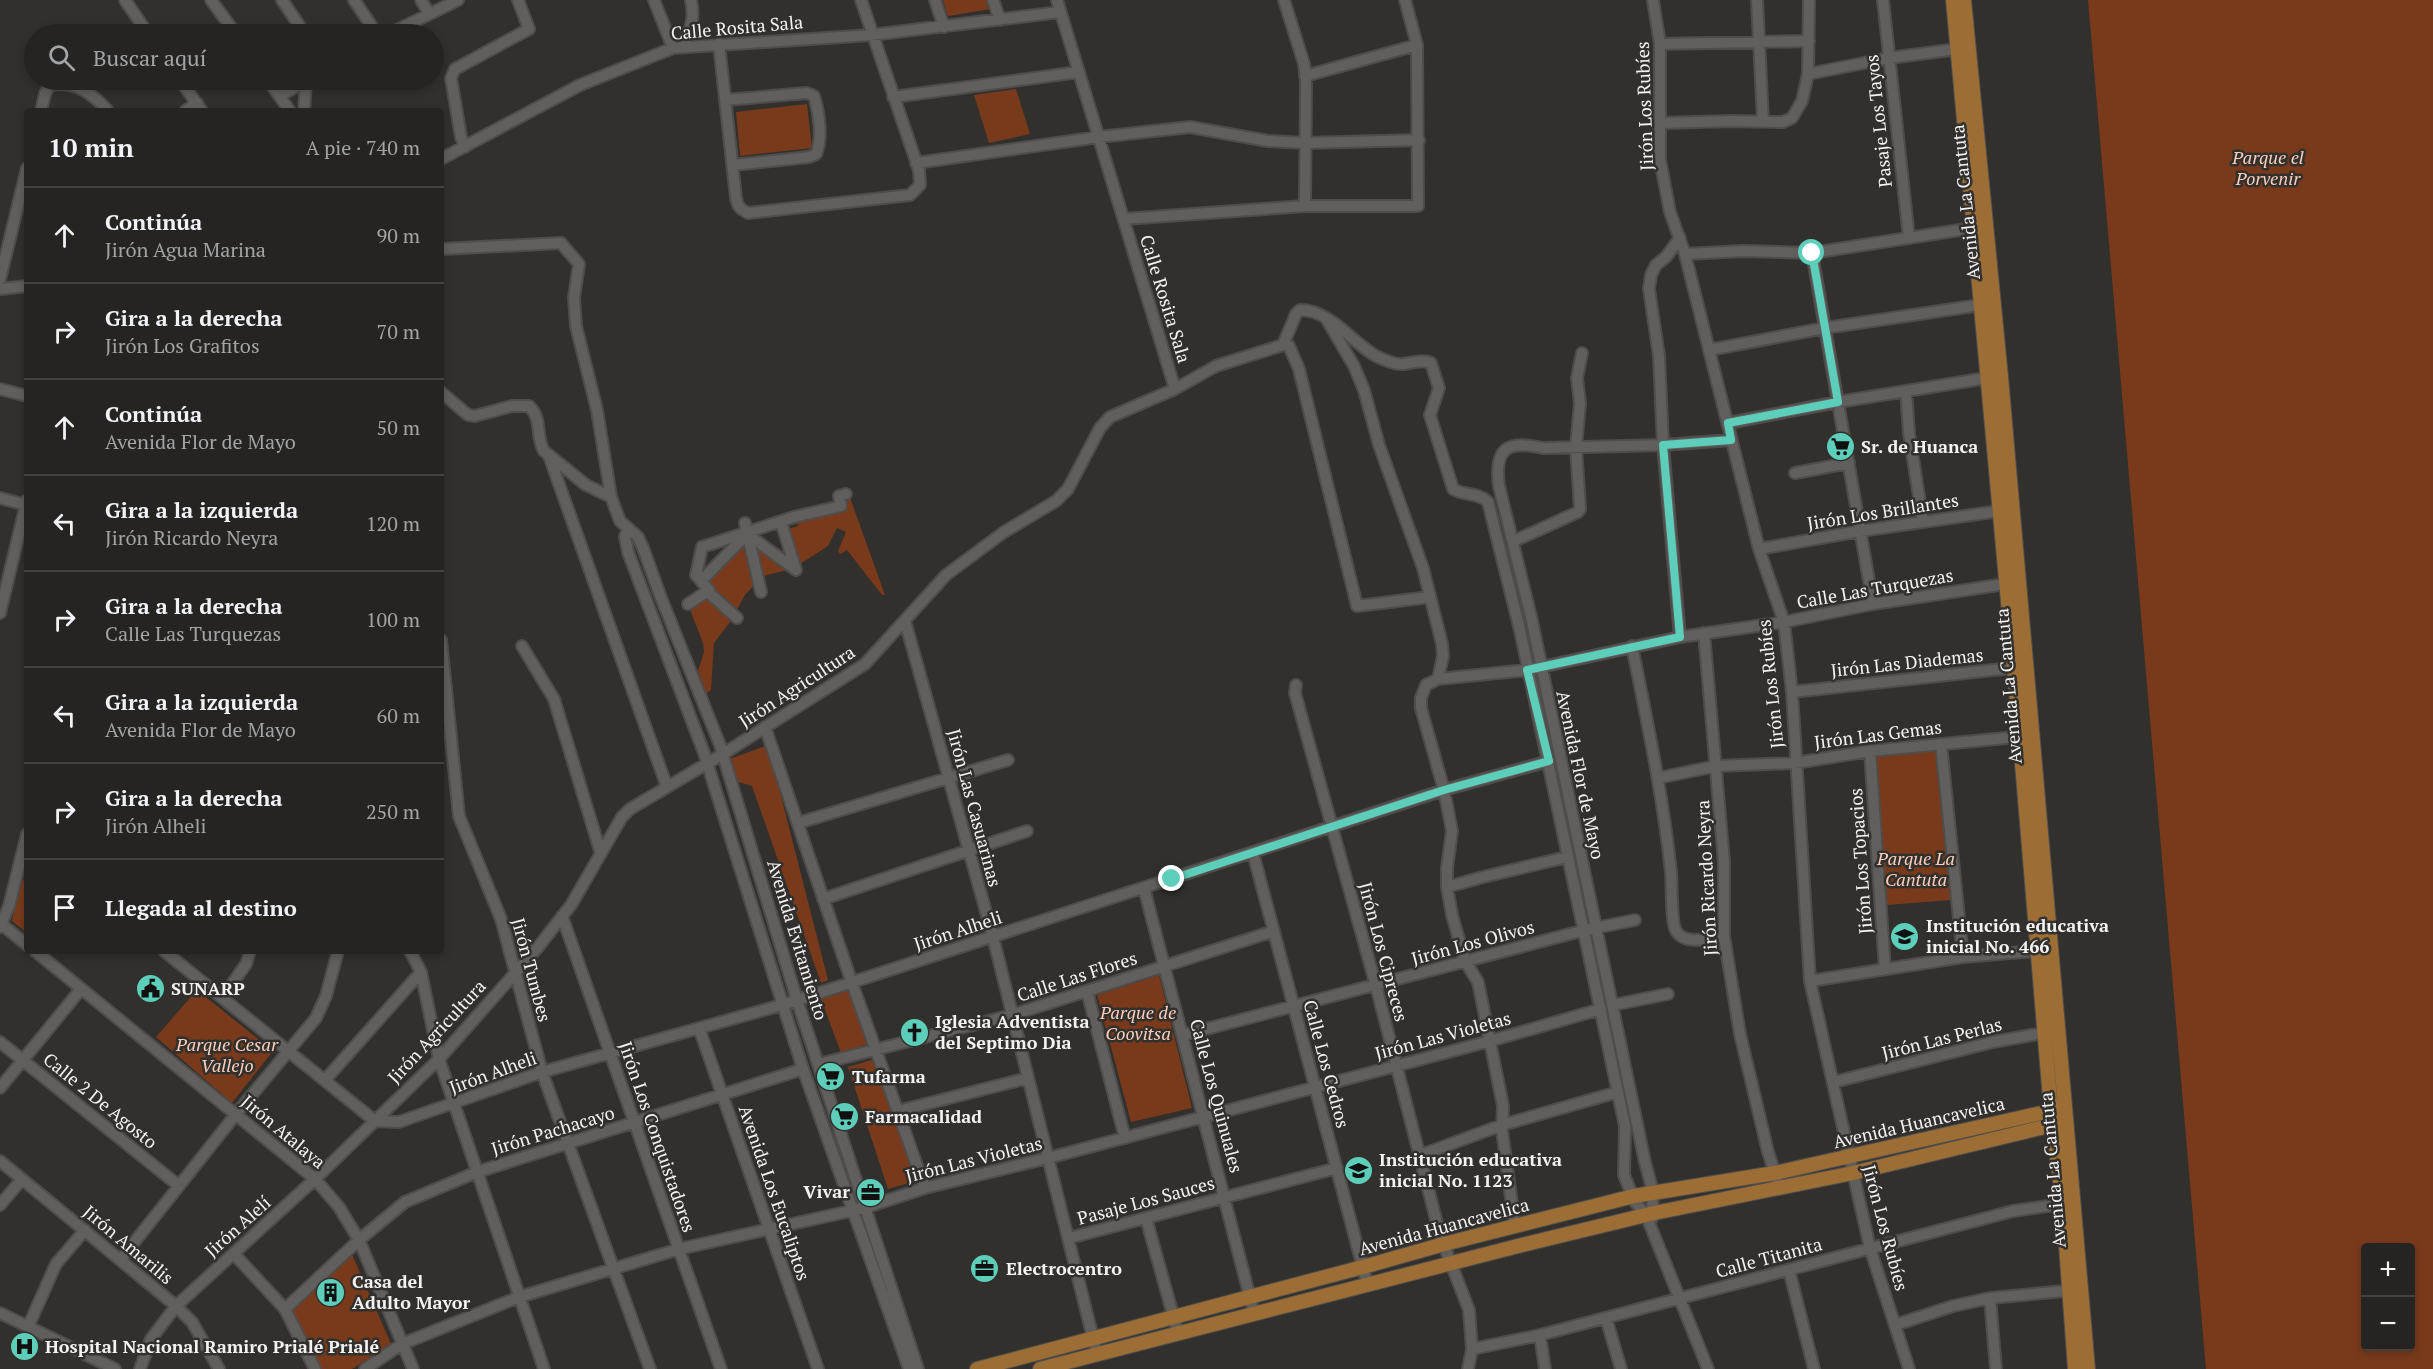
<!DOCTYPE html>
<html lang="es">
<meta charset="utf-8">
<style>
body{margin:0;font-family:"PT Serif",serif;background:#31302f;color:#f1f3f6}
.controls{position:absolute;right:18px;bottom:18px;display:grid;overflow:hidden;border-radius:6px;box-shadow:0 3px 9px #0003}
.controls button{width:54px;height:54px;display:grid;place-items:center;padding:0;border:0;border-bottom:2px solid #424140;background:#252422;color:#f1f3f6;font:30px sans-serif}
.stop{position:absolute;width:18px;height:18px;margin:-14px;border:4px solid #5dceb9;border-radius:50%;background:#fff}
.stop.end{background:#5dceb9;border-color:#fff;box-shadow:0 2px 6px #0008}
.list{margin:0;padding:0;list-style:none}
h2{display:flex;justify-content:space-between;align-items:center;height:78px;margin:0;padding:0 24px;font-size:26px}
h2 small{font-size:20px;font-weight:400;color:#a3a4a5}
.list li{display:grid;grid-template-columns:39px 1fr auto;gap:18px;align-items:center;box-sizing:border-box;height:96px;padding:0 24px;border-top:2px solid #424140}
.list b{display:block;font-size:22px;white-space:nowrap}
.list p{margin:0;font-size:20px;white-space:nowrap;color:#a3a4a5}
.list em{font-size:20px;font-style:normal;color:#a3a4a5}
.icon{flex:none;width:33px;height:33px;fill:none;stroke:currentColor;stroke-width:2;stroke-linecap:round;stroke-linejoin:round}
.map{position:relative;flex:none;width:2433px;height:1369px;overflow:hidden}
.search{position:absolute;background:#252422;box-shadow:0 3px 9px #0003;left:24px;top:24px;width:420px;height:66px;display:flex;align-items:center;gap:15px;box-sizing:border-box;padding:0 21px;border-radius:33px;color:#a3a4a5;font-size:22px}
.panel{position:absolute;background:#252422;box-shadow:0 3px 9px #0003;left:24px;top:108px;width:420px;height:846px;border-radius:6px}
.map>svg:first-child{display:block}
.green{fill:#783a1b;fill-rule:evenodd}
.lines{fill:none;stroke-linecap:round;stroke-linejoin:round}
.minor-casing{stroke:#4e4d4b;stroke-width:14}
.major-casing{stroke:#4e4d4b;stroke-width:16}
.minor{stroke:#615f5d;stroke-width:10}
.major{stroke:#9c6d34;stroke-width:14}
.route{stroke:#5dceb9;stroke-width:8}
.labels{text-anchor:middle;stroke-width:5;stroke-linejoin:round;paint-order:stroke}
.street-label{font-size:18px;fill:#f4f3f2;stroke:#31302d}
.park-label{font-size:18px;font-style:italic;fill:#fccfbc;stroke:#31302d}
.poi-label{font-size:18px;font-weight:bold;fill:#f4f3f2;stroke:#31302d;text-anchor:start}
</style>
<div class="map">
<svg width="2433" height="1369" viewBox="0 0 2433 1369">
<rect width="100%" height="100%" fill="#31302d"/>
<!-- green -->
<path class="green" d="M943,0H988L991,9L948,16Z
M2088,0H2433V1369H2206ZM2366,1248H2410V1346H2366Z
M1016,89L1030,134L989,143L974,95Z
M807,104L812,148L740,156L736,112Z
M849,495L885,595H882L847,550L840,554L838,551L846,532L837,528L828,546L800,564L797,563L784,530L798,526L796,519L842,507L840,497Z
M754,542L791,569L763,576Z
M742,545L745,546L755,584L745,595L734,615L706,580Z
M709,595L733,618L714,643L711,690L706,694L698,671L704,652L703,643L689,607Z
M768,745L828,980L821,983L752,786L734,781L727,760Z
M1936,748L1951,900L1887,905L1874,755Z
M21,880L27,881V933L12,921Z
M1159,975L1192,1108L1131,1122L1097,995Z
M848,989L867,1044L841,1053L821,999Z
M197,990L273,1051L232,1103L156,1037Z
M875,1059L919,1180L888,1189L848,1067Z
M351,1252L391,1344L352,1369H320L292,1309Z"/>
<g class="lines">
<defs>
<path id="minor" d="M125,0L148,34
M211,0L236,34
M282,0L305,34
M354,0L377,34
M421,0L429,13
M654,0L673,48
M935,0L944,27
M993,0L1000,20
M1057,0L1175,389
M1284,0L1304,64L1306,80L1305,206
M1653,0L1660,44V160L1670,212L1685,254L1759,549L1784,622L1792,692L1810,981L1870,1248L1909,1369
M1757,0L1763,121
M1883,0L1909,238
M389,34L458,0
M719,44L736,198C738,207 740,209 748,213L910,195L920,185L919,170L861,0
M1660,44L1809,41
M682,46C691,29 695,19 691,0
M1808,74L1889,58L1965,48
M1305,76L1417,45
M180,80L202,111
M268,80L290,111
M280,96L307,80
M893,97L1079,72
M725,100L807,93L814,96C819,112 823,139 816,154L809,157L733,165
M41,111L45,94L50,85C76,81 92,93 108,111
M185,111L197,103
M304,111L306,81
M1661,123L1732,121L1783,122L1792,118L1802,101L1808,74L1809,0
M465,147L461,137L451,78L455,69L529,29L518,0
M441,159L580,85L673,48L871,35L1060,12
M916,163L1099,137L1190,127L1268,141L1305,143L1419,140
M1124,219L1305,206H1418L1417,45L1405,0
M1680,238L1666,257L1656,265L1651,275L1649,289L1659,356L1663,445L1680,637
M441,249L561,243L579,264L574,298L576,326L597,410L611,497L620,521L638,537L643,548L660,595L720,745L797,1000L918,1369
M1812,253L1873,604
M1685,254L1743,251L1812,253L1979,227
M0,279L27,168
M0,289L27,286
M1327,320L1354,366L1364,390L1379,445L1423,568L1442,644L1443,656L1438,679
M1283,345L1296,314L1300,310C1331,310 1351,342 1376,356C1384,360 1395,365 1403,364C1413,363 1422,359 1431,363L1439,388L1430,415L1453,489C1464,496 1478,492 1488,502L1520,630L1625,1126L1624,1175L1635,1202L1646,1215L1708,1369
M1709,350L1825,328L1987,304
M0,389L27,396
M1906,391L1909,433L1923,522
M441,392L468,415L475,416L512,406H529C543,419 535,437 544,451L586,485L611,497
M1728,423L1838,402L1993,377
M549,456L667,787
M1795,473L1849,463
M0,498L27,505
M781,522L796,570
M745,523L761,592
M628,529L625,537L628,552L704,753L803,1069L909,1369
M1514,541L1578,512L1580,509L1576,447L1580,403L1577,378L1582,353
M1759,549L1860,531L2006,510
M701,581L747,534L796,570
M707,591L737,618
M688,604L709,590L696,575L702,547L794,517L841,506L839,496L846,494
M0,613L27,500
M905,621L993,937L1097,1354
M1704,633L1724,862V936L1740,1034L1768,1152L1780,1188
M441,640L459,816L501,919L542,1072L650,1369
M522,646L554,699L601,854
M1632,646C1647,721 1663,796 1671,872C1672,884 1671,923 1676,931C1685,946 1710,938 1724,936
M1296,685L1295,693L1376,986L1440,1235L1469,1310L1472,1349L1468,1369
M1792,692L2020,667
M765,727L852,983L925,1188
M1941,744L1963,957
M1870,751L1885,969
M1658,778L1716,766L1795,763L1870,751L2027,736
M798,823L1008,760
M1253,853L1367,1283
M1447,887L1483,877L1567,857
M1144,888L1254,1313
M823,899L1027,831
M562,916L721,1369
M0,923L27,945
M0,927L9,906L27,834
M35,951L315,1179L339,1207L359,1240L413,1369
M164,951L375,1121
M410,951L421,972L439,1059L544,1369
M1810,981L1963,957L2045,950
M1087,991L1125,1138
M223,997L246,964L250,951
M1613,1005L1668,994
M699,1028L818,1369
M1183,1035L1585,930L1635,920
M0,1042L179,1186
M819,1064L1012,1015L1274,931
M325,1080L421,972
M1834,1082L1993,1042L2049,1032
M0,1088L81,989
M898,1111L1028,1078
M375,1121L399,1122L542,1072L782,1005L1444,790L1549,761
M1418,1156L1502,1125L1618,1092
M0,1161L176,1306L192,1322L219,1369
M0,1205L22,1179
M1146,1218L1178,1333
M1652,1218L1653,1192L1645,1162L1532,621L1499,486C1494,448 1507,440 1543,448L1663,445L1731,440
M1515,1227L1502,1130L1503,1106L1478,982L1465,961L1452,915L1447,887V868L1452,831L1444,790L1421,708V698L1426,685L1438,679L1527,670L1680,637L1784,622L1873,604L2012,583
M1069,1238L1337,1168
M234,1254L285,1309L315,1369
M121,1259L236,1114L316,1018L326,996L338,951
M1789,1270L1814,1369
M1990,1298L1996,1369
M285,1309L359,1240L405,1202L477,1172L803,1069
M0,1313L115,1369
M1606,1318L1621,1369
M1895,1325L1953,1306L1990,1298L2076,1290
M28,1327L56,1264L85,1230
M1540,1335L1545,1369
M1472,1349L1540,1335L2013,1211L2069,1203
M140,1369L151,1339L176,1306L315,1179L439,1059L539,946L571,905L622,817L630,809L723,754L865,664L946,575L1004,532L1056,501L1068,489L1100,428L1110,417L1175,389L1216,366L1283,345L1289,346L1299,369L1357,606L1430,597
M365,1369L402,1344L519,1297L679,1249L864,1208L925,1188L1048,1158L1490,1041L1601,1009"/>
<path id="major" d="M1953,0L2014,667L2051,1111L2063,1204L2075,1369
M1964,0L2001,377L2088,1369
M977,1369L1363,1267L1444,1244L1634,1196L1775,1173L2059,1109
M1040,1369L1518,1246L1654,1213L1853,1173L2061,1123"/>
</defs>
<!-- minor casing -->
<use href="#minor" class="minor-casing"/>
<!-- major casing -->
<use href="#major" class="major-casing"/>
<!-- minor -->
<use href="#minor" class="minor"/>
<!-- major -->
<use href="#major" class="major"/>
</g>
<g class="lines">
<!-- route -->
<path class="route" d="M1172,879L1444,790L1549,761L1527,670L1680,637L1663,445L1731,440L1728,423L1838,402L1812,253"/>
</g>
<!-- icons -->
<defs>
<symbol id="supermarket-disc" viewBox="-11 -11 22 22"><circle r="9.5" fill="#5dceb9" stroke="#31302d"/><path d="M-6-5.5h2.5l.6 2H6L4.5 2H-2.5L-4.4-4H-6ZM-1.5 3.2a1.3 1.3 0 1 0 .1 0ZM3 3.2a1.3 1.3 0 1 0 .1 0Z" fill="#111"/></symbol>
<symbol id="school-disc" viewBox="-11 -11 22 22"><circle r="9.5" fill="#5dceb9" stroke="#31302d"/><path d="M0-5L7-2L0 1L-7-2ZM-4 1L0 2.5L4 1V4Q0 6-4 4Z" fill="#111"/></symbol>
<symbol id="civic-disc" viewBox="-11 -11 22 22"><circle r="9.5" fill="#5dceb9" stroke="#31302d"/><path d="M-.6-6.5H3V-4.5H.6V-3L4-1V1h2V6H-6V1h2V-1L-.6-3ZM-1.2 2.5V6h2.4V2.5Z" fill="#111"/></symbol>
<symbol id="church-disc" viewBox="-11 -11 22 22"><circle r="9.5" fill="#5dceb9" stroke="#31302d"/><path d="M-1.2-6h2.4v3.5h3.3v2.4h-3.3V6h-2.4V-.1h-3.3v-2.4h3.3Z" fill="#111"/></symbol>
<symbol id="office-disc" viewBox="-11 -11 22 22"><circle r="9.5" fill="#5dceb9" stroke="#31302d"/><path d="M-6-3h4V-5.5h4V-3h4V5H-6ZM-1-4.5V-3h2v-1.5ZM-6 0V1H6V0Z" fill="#111"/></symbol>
<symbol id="building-disc" viewBox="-11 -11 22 22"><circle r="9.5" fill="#5dceb9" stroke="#31302d"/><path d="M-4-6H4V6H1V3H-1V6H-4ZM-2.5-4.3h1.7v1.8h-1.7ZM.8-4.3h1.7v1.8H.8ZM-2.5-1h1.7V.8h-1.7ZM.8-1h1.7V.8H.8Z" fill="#111"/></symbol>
<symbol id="hospital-disc" viewBox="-11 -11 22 22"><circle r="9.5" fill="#5dceb9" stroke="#31302d"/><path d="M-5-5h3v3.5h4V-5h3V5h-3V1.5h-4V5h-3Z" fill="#111"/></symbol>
</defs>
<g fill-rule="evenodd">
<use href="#supermarket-disc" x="1824" y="430" width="33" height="33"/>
<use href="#school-disc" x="1888" y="920" width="33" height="33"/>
<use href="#civic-disc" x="134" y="972" width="33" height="33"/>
<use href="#church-disc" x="898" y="1016" width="33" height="33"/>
<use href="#supermarket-disc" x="814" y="1060" width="33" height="33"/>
<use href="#supermarket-disc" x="828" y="1100" width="33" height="33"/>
<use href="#school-disc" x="1342" y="1154" width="33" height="33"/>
<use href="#office-disc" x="854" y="1176" width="33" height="33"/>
<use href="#office-disc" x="968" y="1252" width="33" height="33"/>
<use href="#building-disc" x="314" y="1276" width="33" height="33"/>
<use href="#hospital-disc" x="8" y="1330" width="33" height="33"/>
</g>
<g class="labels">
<!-- street labels -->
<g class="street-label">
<text transform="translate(737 28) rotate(-5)" y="6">Calle Rosita Sala</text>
<text transform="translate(1645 106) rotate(-92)" y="6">Jirón Los Rubíes</text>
<text transform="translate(1879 121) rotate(-96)" y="6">Pasaje Los Tayos</text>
<text transform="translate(1966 202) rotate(-96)" y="6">Avenida La Cantuta</text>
<text transform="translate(1165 299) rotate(73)" y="6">Calle Rosita Sala</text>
<text transform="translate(1883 512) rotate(-9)" y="6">Jirón Los Brillantes</text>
<text transform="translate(1875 589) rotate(-10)" y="6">Calle Las Turquezas</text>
<text transform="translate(1907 663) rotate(-6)" y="6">Jirón Las Diademas</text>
<text transform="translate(1771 684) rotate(-96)" y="6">Jirón Los Rubíes</text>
<text transform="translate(2009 686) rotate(-95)" y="6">Avenida La Cantuta</text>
<text transform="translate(797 687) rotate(-33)" y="6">Jirón Agricultura</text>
<text transform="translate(1878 735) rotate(-7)" y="6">Jirón Las Gemas</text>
<text transform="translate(1580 775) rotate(78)" y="6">Avenida Flor de Mayo</text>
<text transform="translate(974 808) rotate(75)" y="6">Jirón Las Casuarinas</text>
<text transform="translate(1861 861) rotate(-94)" y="6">Jirón Los Topacios</text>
<text transform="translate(1707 878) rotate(-93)" y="6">Jirón Ricardo Neyra</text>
<text transform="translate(958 931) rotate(-18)" y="6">Jirón Alheli</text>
<text transform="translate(797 940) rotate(73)" y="6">Avenida Evitamiento</text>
<text transform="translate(1473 943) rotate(-15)" y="6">Jirón Los Olivos</text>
<text transform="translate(1383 952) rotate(75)" y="6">Jirón Los Cipreces</text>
<text transform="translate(531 970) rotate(75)" y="6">Jirón Tumbes</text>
<text transform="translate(1077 977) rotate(-18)" y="6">Calle Las Flores</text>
<text transform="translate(437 1032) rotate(-47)" y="6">Jirón Agricultura</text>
<text transform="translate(1443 1036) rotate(-15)" y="6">Jirón Las Violetas</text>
<text transform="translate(1942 1039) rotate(-14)" y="6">Jirón Las Perlas</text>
<text transform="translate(1326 1064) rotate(75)" y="6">Calle Los Cedros</text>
<text transform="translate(493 1073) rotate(-20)" y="6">Jirón Alheli</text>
<text transform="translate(1216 1096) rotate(75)" y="6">Calle Los Quinuales</text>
<text transform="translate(100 1101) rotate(39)" y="6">Calle 2 De Agosto</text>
<text transform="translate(1919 1123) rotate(-13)" y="6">Avenida Huancavelica</text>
<text transform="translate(553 1131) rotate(-17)" y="6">Jirón Pachacayo</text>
<text transform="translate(283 1132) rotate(40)" y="6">Jirón Atalaya</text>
<text transform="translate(657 1137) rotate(71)" y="6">Jirón Los Conquistadores</text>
<text transform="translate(974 1160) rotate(-14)" y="6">Jirón Las Violetas</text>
<text transform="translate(2053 1170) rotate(-95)" y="6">Avenida La Cantuta</text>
<text transform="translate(774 1193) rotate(71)" y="6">Avenida Los Eucaliptos</text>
<text transform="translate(1146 1201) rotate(-15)" y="6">Pasaje Los Sauces</text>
<text transform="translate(238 1227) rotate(-42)" y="6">Jirón Alelí</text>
<text transform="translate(1444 1227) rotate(-15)" y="6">Avenida Huancavelica</text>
<text transform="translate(1885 1228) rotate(75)" y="6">Jirón Los Rubíes</text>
<text transform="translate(128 1245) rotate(40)" y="6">Jirón Amarilis</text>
<text transform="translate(1769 1258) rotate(-15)" y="6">Calle Titanita</text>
</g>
<!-- park labels -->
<g class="park-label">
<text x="2268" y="164">Parque el<tspan x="2268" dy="21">Porvenir</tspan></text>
<text x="1916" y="865">Parque La<tspan x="1916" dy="21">Cantuta</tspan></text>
<text x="1138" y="1019">Parque de<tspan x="1138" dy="21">Coovitsa</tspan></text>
<text x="227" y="1051">Parque Cesar<tspan x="227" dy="21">Vallejo</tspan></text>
</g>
<!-- poi labels -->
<g class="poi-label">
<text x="1861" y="453">Sr. de Huanca</text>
<text x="1926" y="932">Institución educativa<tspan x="1926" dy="21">inicial No. 466</tspan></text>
<text x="171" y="995">SUNARP</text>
<text x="935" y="1028">Iglesia Adventista<tspan x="935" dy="21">del Septimo Dia</tspan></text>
<text x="852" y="1083">Tufarma</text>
<text x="865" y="1123">Farmacalidad</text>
<text x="1379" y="1166">Institución educativa<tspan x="1379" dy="21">inicial No. 1123</tspan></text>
<text x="850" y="1198" text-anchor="end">Vivar</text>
<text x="1006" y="1275">Electrocentro</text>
<text x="352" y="1288">Casa del<tspan x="352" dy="21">Adulto Mayor</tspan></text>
<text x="45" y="1353">Hospital Nacional Ramiro Prialé Prialé</text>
</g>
</g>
</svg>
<div class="controls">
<button>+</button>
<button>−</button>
</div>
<div class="stop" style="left:1812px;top:253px"></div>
<div class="stop end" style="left:1172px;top:879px"></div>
<div class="search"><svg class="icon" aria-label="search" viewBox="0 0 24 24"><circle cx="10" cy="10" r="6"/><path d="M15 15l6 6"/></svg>Buscar aquí</div>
<section class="panel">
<h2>10 min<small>A pie · 740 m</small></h2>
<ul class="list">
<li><svg class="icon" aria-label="ahead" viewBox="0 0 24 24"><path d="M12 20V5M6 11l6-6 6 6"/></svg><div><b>Continúa</b><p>Jirón Agua Marina</p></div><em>90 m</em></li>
<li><svg class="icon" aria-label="right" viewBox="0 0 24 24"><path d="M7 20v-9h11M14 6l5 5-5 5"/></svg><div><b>Gira a la derecha</b><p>Jirón Los Grafitos</p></div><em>70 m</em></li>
<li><svg class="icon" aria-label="ahead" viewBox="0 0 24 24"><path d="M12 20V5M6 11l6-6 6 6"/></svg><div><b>Continúa</b><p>Avenida Flor de Mayo</p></div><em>50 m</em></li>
<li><svg class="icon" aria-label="left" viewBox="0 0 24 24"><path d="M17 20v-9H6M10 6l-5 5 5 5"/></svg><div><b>Gira a la izquierda</b><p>Jirón Ricardo Neyra</p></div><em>120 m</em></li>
<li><svg class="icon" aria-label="right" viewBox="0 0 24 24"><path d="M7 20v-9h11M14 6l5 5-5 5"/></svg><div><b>Gira a la derecha</b><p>Calle Las Turquezas</p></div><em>100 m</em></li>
<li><svg class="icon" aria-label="left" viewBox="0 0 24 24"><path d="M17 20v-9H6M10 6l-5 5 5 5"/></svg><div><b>Gira a la izquierda</b><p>Avenida Flor de Mayo</p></div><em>60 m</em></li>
<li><svg class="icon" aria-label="right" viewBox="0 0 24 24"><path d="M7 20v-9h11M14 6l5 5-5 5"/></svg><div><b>Gira a la derecha</b><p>Jirón Alheli</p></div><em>250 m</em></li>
<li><svg class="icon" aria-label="arrive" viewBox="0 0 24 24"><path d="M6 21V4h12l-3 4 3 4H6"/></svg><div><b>Llegada al destino</b></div></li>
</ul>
</section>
</div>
